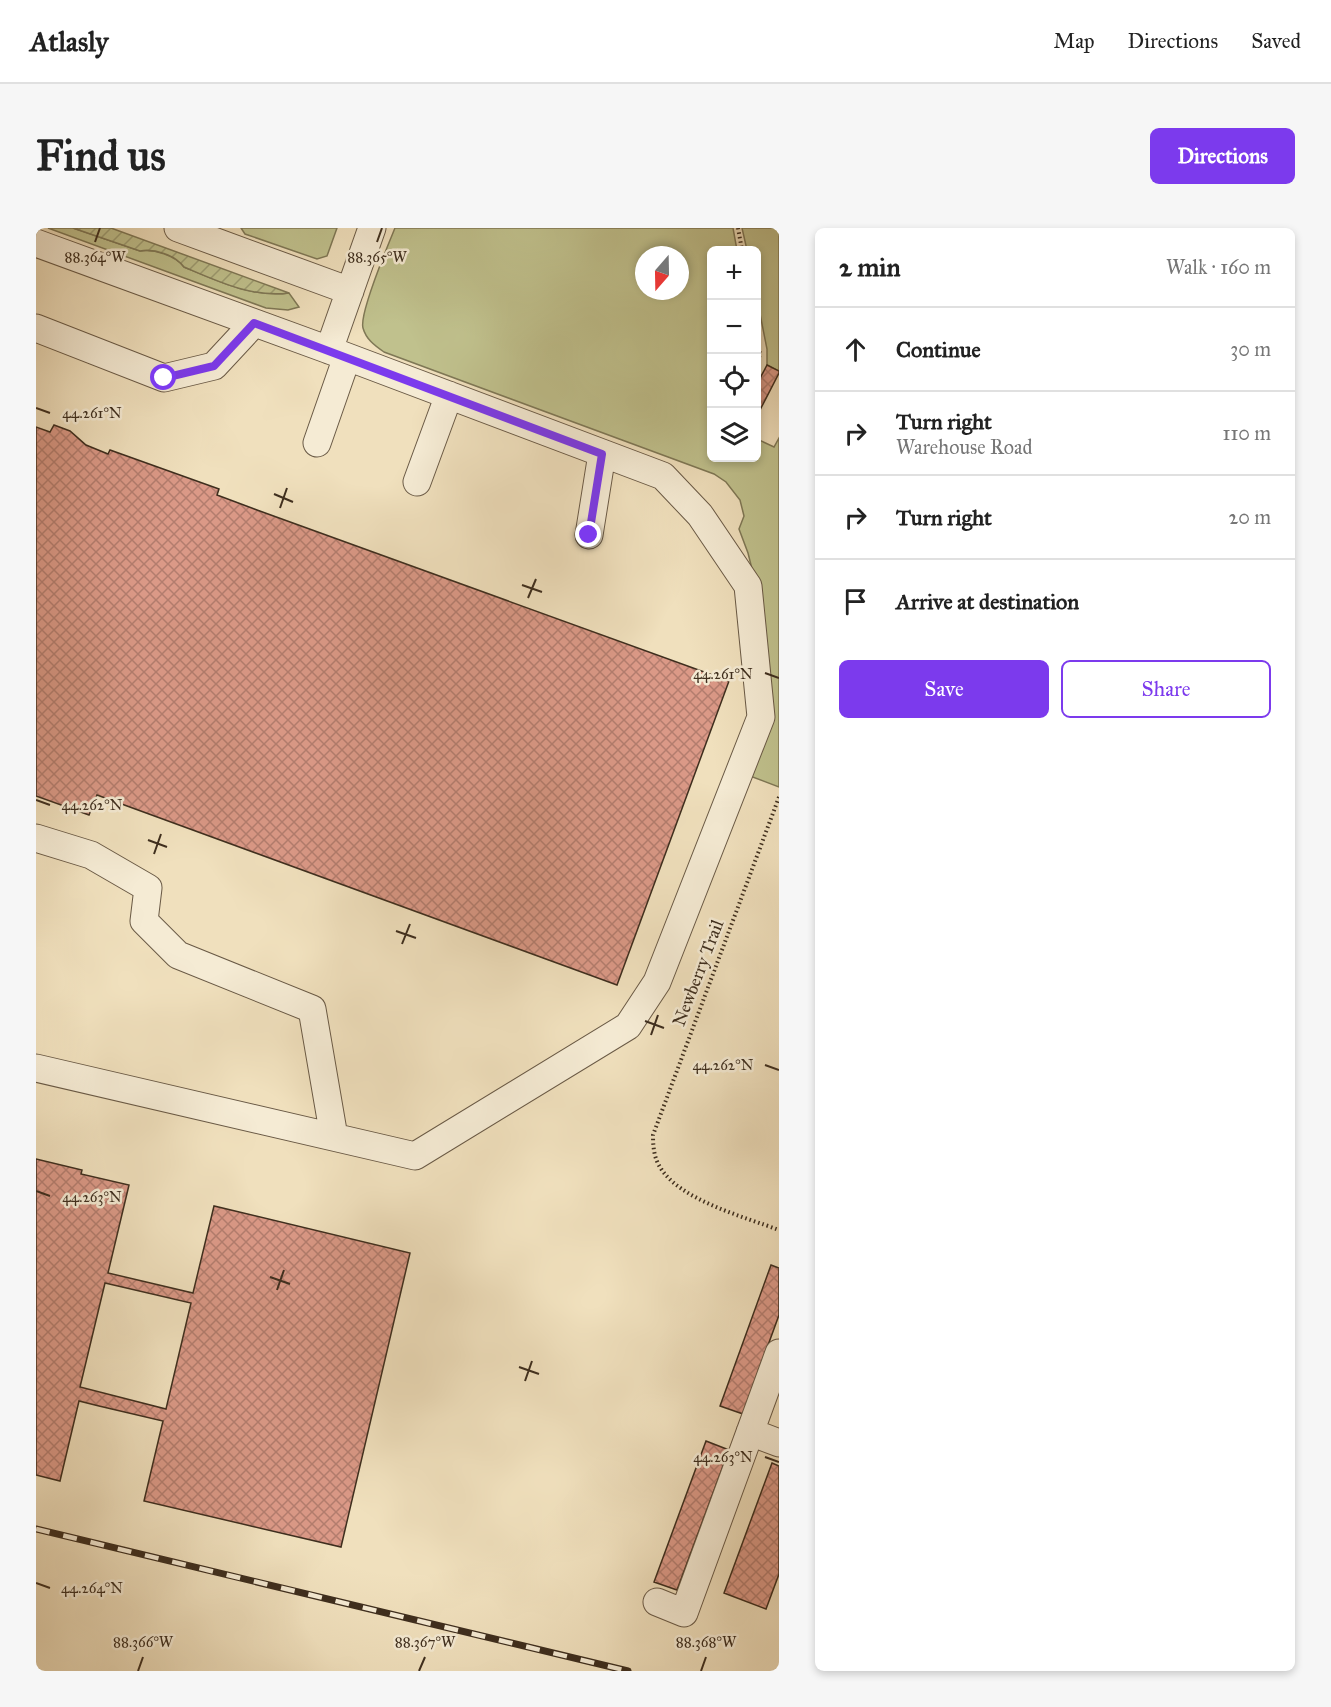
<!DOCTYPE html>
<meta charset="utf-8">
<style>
body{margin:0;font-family:"IM FELL Great Primer",serif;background:#f6f6f6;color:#222}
.controls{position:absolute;right:18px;top:18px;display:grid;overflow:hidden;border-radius:9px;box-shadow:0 3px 9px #0003}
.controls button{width:54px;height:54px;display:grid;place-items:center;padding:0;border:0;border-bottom:2px solid #e0e0e0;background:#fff;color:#222;font:30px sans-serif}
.compass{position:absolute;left:599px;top:18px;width:54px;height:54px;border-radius:50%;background:#fff;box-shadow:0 3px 9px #0003;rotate:200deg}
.stop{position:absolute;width:18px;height:18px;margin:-14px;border:4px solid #7c3aed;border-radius:50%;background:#fff}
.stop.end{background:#7c3aed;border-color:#fff;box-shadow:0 2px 6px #0008}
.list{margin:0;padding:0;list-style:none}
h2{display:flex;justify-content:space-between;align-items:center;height:78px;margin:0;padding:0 24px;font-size:26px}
h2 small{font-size:20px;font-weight:400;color:#767676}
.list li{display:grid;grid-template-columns:39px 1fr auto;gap:18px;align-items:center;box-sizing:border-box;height:84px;padding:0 24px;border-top:2px solid #e0e0e0}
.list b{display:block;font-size:22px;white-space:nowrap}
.list p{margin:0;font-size:20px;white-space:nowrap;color:#767676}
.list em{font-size:20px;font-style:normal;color:#767676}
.actions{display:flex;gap:12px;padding:18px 24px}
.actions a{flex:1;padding:14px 0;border:2px solid #7c3aed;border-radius:9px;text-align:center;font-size:21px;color:#7c3aed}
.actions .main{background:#7c3aed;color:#fff}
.icon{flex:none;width:33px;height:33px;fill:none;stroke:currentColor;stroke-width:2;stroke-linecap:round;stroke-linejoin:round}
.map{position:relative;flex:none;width:743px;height:1443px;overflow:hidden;border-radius:9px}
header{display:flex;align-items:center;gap:36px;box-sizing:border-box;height:84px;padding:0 30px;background:#fff;border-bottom:2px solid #e0e0e0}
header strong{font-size:28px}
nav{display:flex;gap:33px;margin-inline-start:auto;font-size:21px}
.intro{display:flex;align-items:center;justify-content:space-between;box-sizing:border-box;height:144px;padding:0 36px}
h1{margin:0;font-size:42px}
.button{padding:15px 27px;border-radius:9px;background:#7c3aed;color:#fff;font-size:21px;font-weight:700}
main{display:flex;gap:36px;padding:0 36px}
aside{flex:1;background:#fff;border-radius:9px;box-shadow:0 3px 9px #0003}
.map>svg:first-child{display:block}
.green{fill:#c0c18d;stroke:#7f7856;stroke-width:1.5;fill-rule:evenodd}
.garden{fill:url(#garden-furrows);stroke:#7f7856;stroke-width:1.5}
.building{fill:url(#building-cross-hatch);stroke:#3e2e1e;stroke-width:1.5;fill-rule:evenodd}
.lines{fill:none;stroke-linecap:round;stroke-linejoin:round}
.minor-casing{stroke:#6a5a46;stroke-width:29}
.path{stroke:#3e2e1e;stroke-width:4;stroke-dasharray:1.5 3;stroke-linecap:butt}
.minor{stroke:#f5ebd4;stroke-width:27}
.rail-casing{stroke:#3e2e1e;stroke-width:7}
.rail{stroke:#f5ebd4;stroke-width:4.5;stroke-dasharray:14;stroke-linecap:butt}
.route{stroke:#7c3aed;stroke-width:8}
.ticks{fill:none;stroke:#3e2e1e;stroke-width:2}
.labels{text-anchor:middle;stroke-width:5;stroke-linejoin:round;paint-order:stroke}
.street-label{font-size:18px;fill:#3e2e1e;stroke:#f5ebd4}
.ticks-label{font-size:15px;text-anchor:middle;fill:#3e2e1e;stroke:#f5ebd4;stroke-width:5;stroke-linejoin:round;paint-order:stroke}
</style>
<header>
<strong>Atlasly</strong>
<nav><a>Map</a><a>Directions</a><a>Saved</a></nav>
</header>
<div class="intro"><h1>Find us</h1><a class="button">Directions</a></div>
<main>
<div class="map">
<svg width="743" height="1443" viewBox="0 0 743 1443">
<defs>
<pattern id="garden-furrows" width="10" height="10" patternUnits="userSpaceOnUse" patternTransform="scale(1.5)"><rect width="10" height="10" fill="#c0c18d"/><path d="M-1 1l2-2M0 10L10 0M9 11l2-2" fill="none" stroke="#9d9d73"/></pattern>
<pattern id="building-cross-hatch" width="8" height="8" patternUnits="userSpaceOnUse" patternTransform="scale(1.5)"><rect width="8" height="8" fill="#db9987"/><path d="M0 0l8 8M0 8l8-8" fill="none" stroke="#b37d6e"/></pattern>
</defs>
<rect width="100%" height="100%" fill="#f0e0bd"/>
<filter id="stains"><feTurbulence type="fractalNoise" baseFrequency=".00333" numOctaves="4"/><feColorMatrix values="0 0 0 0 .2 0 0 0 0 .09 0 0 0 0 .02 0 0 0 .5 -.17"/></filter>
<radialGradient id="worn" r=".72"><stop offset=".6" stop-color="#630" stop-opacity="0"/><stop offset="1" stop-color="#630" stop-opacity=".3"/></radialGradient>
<!-- green -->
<path class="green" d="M12,0H37L104,23C118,21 139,27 148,39C182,53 216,70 253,65L263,79L252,82L230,80Z
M205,0H301L291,28L281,31L209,6Z
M359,0H697L701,22H676V230H720L721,211L738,219L743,210V559L714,548L725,377L712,325L703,301L708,288L704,272L690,254L678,246L348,124C338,117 330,111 327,100C323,86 352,17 359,0ZM608,27H644V63H608Z
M706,0H743V143L731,137V121L721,71L720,22H711Z"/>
<!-- garden -->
<path class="garden" d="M37,0H75L253,65C216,70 181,53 148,39C139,27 118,20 104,23Z"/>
<!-- building -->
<path class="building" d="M731,137L743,143V145L724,182L720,180V158Z
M18,197L34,203L50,217L72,226L74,222L183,261L181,267L221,282L693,453L581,757L61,567L53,587L0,568V199L14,204Z
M0,931L46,942L45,946L93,957L72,1045L157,1065L178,978L374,1025L305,1319L108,1273L127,1193L63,1178L43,1173L24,1253L0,1247ZM69,1055L155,1075L130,1181L44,1159Z
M735,1037L743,1040V1087L707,1186L684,1178Z
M670,1213L693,1222L641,1362L618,1354Z
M736,1235L743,1238V1346L730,1381L688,1365Z"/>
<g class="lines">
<defs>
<path id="minor" d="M142,0L314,63
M0,15L293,122L627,248L664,287L712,358L725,489L621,754L592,798L379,928L0,840
M0,100L128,150L178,138L218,95
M293,122L336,0
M281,215L311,129
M381,254L413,167
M553,307L566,226
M0,610L55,627L112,660L108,693L142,727L276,781L298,909
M714,1204L743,1215
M621,1374L648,1385L743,1125"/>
</defs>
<!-- minor casing -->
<use href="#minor" class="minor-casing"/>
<!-- path -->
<path class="path" d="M702,0L706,22
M720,101L724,127L720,135
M743,569L617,907C617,918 618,930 624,939C643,972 709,989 743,1002"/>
<!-- minor -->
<use href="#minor" class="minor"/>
<defs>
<path id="rail" d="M0,1301L592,1443"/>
</defs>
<!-- rail casing -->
<use href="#rail" class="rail-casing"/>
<!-- rail -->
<use href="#rail" class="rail"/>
</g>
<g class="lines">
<!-- route -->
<path class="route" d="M128,150L178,138L218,95L566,226L553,307"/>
</g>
<!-- ticks -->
<path class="ticks" d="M59,14L64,0M341,14L346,0M0,180L14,185M238,266L257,274M244,280L251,260M486,357L506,364M492,370L500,351M729,445L743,450M0,572L14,577M112,612L131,619M118,626L125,606M360,703L380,710M366,716L374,696M609,793L628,800M615,807L622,787M729,837L743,842M0,963L14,968M234,1049L254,1056M241,1062L248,1042M483,1139L503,1146M489,1153L496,1133M729,1229L743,1234M0,1355L14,1360M102,1443L107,1429M383,1443L389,1429M665,1443L670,1429"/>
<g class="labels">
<!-- street labels -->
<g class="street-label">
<text transform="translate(662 745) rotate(-69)" y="6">Newberry Trail</text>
</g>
</g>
<g class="ticks-label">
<text x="341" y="34">88.365°W</text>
<text x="59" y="34">88.364°W</text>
<text x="56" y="190">44.261°N</text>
<text x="687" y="451">44.261°N</text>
<text x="56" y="582">44.262°N</text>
<text x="687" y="842">44.262°N</text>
<text x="56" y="974">44.263°N</text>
<text x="687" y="1234">44.263°N</text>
<text x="56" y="1365">44.264°N</text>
<text x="107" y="1419">88.366°W</text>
<text x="389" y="1419">88.367°W</text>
<text x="670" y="1419">88.368°W</text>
</g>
<rect width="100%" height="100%" filter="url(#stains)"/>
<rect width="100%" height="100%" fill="url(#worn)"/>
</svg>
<div class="controls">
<button>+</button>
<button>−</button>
<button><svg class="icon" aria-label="locate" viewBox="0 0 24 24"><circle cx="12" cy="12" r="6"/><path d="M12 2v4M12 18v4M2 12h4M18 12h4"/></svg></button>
<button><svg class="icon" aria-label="layers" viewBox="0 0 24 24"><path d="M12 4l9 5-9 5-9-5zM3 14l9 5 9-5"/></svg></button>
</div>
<svg class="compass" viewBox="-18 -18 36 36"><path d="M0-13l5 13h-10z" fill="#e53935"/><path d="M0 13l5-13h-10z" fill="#767676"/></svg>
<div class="stop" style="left:128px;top:150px"></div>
<div class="stop end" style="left:553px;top:307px"></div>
</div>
<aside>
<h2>2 min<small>Walk · 160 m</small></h2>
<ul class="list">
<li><svg class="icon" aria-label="ahead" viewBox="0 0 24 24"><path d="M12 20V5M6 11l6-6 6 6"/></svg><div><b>Continue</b></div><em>30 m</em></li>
<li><svg class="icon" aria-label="right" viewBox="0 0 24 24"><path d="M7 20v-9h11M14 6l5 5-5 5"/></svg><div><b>Turn right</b><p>Warehouse Road</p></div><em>110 m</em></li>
<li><svg class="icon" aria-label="right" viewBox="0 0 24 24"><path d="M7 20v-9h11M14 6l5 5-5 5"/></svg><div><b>Turn right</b></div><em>20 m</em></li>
<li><svg class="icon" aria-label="arrive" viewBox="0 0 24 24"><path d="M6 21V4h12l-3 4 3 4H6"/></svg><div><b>Arrive at destination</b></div></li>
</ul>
<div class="actions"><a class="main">Save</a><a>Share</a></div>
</aside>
</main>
